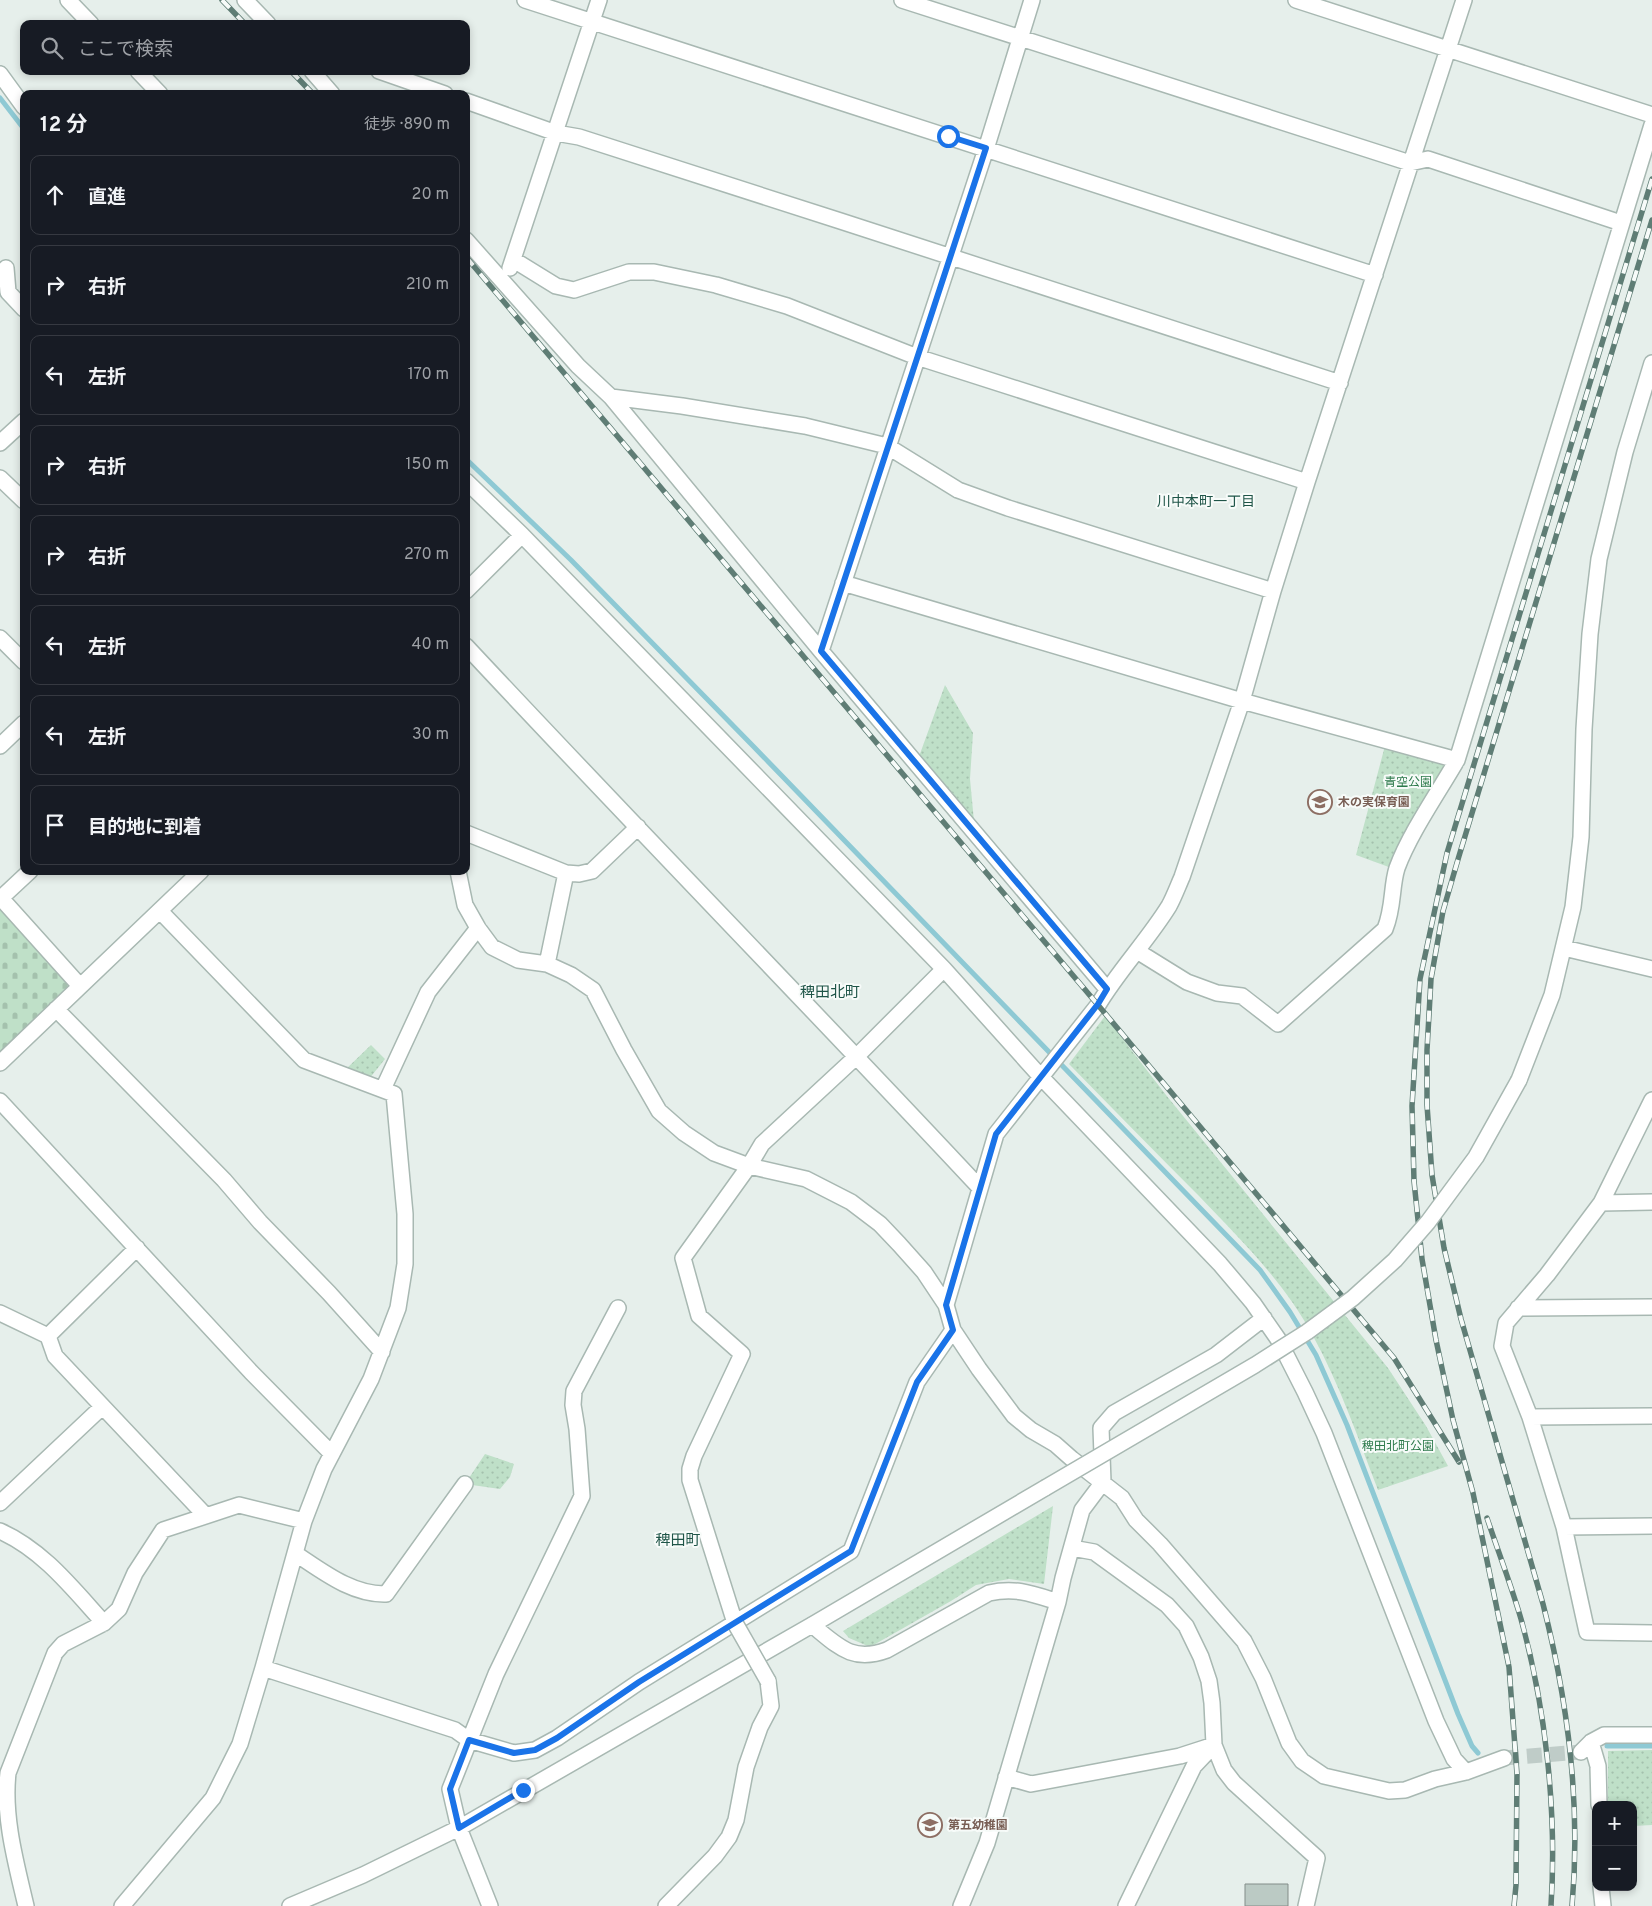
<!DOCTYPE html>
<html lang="ja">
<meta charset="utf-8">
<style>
body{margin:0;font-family:Overpass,"Noto Sans JP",sans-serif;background:#242831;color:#f1f3f6}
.controls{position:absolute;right:15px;bottom:15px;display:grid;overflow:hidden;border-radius:10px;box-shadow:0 2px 8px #0003}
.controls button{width:45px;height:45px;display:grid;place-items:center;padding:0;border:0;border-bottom:1px solid #363941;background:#171b24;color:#f1f3f6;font:25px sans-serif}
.stop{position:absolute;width:15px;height:15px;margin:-11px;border:4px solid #1a73e8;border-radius:50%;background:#fff}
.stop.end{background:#1a73e8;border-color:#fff;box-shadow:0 1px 5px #0008}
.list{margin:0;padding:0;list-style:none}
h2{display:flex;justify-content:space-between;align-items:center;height:65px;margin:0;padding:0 20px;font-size:21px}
h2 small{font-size:16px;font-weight:400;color:#9ea1a6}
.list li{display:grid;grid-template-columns:32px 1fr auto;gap:15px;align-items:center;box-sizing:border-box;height:80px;margin:0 10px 10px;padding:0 10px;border:1px solid #363941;border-radius:10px}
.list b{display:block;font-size:19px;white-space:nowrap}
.list em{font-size:16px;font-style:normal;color:#9ea1a6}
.icon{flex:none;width:28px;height:28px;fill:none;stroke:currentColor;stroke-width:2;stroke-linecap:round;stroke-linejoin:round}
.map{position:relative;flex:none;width:1652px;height:1906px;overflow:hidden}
.search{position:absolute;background:#171b24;box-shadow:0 2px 8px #0003;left:20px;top:20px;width:450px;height:55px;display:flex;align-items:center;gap:12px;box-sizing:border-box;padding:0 18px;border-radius:10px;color:#9ea1a6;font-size:19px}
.panel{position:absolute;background:#171b24;box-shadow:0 2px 8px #0003;left:20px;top:90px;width:450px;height:785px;border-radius:10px}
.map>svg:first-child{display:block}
.cemetery{fill:url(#cemetery-stones)}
.park{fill:url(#park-dots)}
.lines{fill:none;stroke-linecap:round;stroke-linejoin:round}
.stream{stroke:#8ec9d4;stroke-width:5}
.building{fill:#bbcac4;stroke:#838d89}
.minor-tunnel{stroke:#bfccc8;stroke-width:15;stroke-dasharray:15 8;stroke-linecap:butt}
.minor-casing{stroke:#a8b8b2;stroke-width:18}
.minor{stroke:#fff;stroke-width:15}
.rail-casing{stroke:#5f7d75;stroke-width:5.5}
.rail{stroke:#f7fbf9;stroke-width:4;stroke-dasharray:11;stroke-linecap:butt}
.minor-bridge-casing{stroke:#a8b8b2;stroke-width:18;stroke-linecap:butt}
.minor-bridge{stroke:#fff;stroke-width:15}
.route{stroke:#1a73e8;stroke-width:6}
.labels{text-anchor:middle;stroke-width:4;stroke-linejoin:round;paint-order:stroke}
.park-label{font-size:12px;fill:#2d7a4b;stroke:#f7fbf9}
.education-label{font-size:12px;font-weight:bold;fill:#785e54;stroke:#f7fbf9;text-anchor:start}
.neighbourhood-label{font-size:14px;fill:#1f5548;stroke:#f7fbf9}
.quarter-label{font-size:15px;fill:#1f5548;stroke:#f7fbf9}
</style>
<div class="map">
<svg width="1652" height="1906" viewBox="0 0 1652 1906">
<defs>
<pattern id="cemetery-stones" width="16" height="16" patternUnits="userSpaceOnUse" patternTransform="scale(1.25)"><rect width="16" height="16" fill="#bfe0c8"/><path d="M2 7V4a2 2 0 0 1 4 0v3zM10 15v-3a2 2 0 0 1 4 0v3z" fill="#a4c1ad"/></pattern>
<pattern id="park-dots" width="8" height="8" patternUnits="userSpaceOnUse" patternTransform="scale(1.25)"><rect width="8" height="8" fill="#bfe0c8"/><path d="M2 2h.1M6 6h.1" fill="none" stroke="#a4c1ad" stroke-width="1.8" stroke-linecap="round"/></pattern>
</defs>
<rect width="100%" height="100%" fill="#e6efeb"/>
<!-- cemetery -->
<path class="cemetery" d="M0,898L80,986L0,1063Z"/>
<!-- park -->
<path class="park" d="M945,685L973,733L970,779L975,832L917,762Z
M1386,742L1457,760L1397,870L1356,855Z
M1105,1016L1166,1095L1388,1368L1426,1426L1448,1466L1378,1490C1358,1438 1340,1385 1313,1336C1285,1283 1240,1239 1199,1196C1155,1152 1112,1108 1069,1064Z
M371,1045L385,1059L369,1079L345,1070Z
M485,1454L514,1464L510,1477L500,1489L465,1484Z
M1053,1506L1044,1584L1009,1579L976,1585L951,1601L870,1647L849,1638L843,1631Z
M1652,1750V1825L1633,1826V1805H1608V1751Z"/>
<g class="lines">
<!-- stream -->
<path class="stream" d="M0,98L24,129
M466,459L571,560L754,747L1260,1270L1290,1312L1316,1355L1347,1425L1458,1714L1472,1746L1478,1753
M1607,1746H1652"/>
</g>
<!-- building -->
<path class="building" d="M1245,1884H1288V1906H1245Z"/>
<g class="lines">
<!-- minor-tunnel -->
<path class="minor-tunnel" d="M1504,1758L1581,1752"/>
<defs>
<path id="minor" d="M68,0L91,24
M245,0L268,24
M525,0L1375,275
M902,0L1410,163L1428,159L1621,223
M1296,0L1652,115
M138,71L160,94
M312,71L332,94
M379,71L445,94
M0,74L24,107
M466,101L556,133L579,137C833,218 1086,301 1340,383
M466,240L578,366L611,397L821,651L1107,989
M514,260L556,286L574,290L629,272H654L716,285L787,306L917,357L1307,482
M6,268L8,292L24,309
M510,268L599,0
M611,397L682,406L805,426L887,446L958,490L1008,508L1273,591
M0,443L24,421
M0,478L24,501
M466,481L522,535L944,969L1041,1077L1220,1264L1253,1303L1278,1339L1305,1392L1324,1433L1436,1721L1454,1759L1466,1772
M843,583L1242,701L1457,760
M466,591L522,535
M0,638L24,662
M466,646C636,828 810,1006 980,1188
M821,651L986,149L1032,0
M0,746L24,723
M466,833L566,873L579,874L592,871L638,827
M458,871L465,905L478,928L492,947L518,960L547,964L571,975L593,990L624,1050L659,1111L684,1133L714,1153L749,1166L806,1179L851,1202L880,1224L899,1244L924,1272L946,1305L953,1330L979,1369L1014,1416L1031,1430L1055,1444L1072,1459L1122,1498L1136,1520L1160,1544L1244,1641L1263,1678L1289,1743L1302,1761L1324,1776L1389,1791L1405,1790L1435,1779L1466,1772L1504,1758
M0,897L80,986
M1,898L30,871
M1564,948L1652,969
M1137,951L1187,982L1217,993L1242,996L1278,1024L1385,929C1394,907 1391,887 1397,868C1410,833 1438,793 1457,760L1652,125
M547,964L566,873
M56,1009L224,1180L260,1222L329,1293L382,1352
M0,1063L201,871
M1519,1080L1552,995L1573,907L1581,837L1584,729L1590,634L1599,559L1625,452L1652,363
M383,1089L428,992L478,928
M1652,1100L1601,1203L1547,1275L1506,1323L1502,1346L1530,1417L1564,1527L1587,1632L1652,1633
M0,1101L251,1372L332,1454
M1601,1203L1652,1202
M946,1305L996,1134L1098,1005C1119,970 1148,940 1169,906C1174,897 1178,886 1182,877L1242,701L1273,591L1307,482L1464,0
M1518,1308L1652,1307
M0,1313L48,1336L55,1356L205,1515
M48,1336L137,1248
M1530,1417L1652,1416
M0,1503L102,1407
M1564,1527L1652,1526
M0,1531C43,1550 73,1589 104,1623
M1072,1548L1094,1552L1167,1605L1186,1626L1201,1657L1209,1681L1212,1703L1214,1745L1224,1770L1234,1783L1317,1858L1306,1906
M296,1554C322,1571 352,1595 386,1594L465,1484
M735,1623L690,1480V1469L694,1456L742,1354L699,1316L683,1258L749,1166L762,1144L857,1056L944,969
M812,1625C838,1646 852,1663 887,1650L989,1593C1016,1587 1033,1594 1058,1602
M263,1668L455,1730L469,1740L514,1753L535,1750L557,1738L639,1682L851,1551L917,1382L953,1330
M1591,1742L1598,1766L1599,1805
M1581,1752L1591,1742L1604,1735H1652
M1006,1777L1031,1784L1180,1756L1214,1745
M1601,1887L1603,1906
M26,1906C16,1863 3,1817 8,1773L55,1653L63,1644L104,1623L119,1609L135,1573L163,1530L239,1505L304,1521
M122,1906L213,1798L240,1744L263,1668L304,1521L324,1469L371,1379L398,1308L405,1264V1214L394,1094L304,1060L160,911
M290,1906L363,1875L459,1828L812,1625L1045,1488
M490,1906L459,1828L450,1789L496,1674L582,1496L577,1429L573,1405L574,1391L618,1308
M666,1906L715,1856L729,1837L736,1820L746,1767L760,1727L771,1706L768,1681
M961,1906L987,1843L1058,1602L1063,1578L1082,1510L1103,1482L1101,1428L1114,1413L1216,1355L1264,1318
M1126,1906L1194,1766L1213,1746"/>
</defs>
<!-- minor casing -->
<use href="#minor" class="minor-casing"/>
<!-- minor -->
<use href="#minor" class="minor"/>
<defs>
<path id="rail" d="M222,0L245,24
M291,71L313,94
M466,257L1098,1005L1394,1358L1459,1462
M1487,1518C1498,1551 1511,1585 1521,1619C1546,1709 1557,1812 1551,1906
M1514,1906L1516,1885L1517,1774L1509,1667L1473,1493L1453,1420L1436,1340L1422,1259L1414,1181L1412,1106L1420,979L1447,853L1652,179
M1572,1906C1581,1805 1568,1702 1543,1604L1461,1319L1444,1248L1432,1175L1427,1105V1050L1431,979L1443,911L1459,856L1652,220"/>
</defs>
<!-- rail casing -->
<use href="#rail" class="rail-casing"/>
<!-- rail -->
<use href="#rail" class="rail"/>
<defs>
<path id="minor-bridge" d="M1045,1488L1255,1365L1307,1332L1353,1298L1395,1260L1428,1222L1476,1157L1519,1080
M735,1623L768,1681"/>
</defs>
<!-- minor-bridge casing -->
<use href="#minor-bridge" class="minor-bridge-casing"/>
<!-- minor-bridge -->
<use href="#minor-bridge" class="minor-bridge"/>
</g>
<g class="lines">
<!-- route -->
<path class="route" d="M523,1790L459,1828L450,1789L469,1740L514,1753L535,1750L557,1738L639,1682L851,1551L917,1382L953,1330L946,1305L996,1134L1098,1004L1107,989L821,651L986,148L948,136"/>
</g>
<!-- icons -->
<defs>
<symbol id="school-ring" viewBox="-11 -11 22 22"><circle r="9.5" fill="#f7fbf9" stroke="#8d6e63" stroke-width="1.5"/><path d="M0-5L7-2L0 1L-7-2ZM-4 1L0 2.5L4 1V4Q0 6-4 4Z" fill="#8d6e63"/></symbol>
</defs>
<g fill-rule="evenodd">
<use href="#school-ring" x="1306" y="788" width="28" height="28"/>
<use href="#school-ring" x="916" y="1811" width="28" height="28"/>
</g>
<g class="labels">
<!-- park labels -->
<g class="park-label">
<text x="1408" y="786">青空公園</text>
<text x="1398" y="1450">稗田北町公園</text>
</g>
<!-- education labels -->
<g class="education-label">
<text x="1338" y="806">木の実保育園</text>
<text x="948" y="1829">第五幼稚園</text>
</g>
<!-- neighbourhood labels -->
<g class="neighbourhood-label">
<text x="1206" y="506">川中本町一丁目</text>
</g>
<!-- quarter labels -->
<g class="quarter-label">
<text x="830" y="997">稗田北町</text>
<text x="678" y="1545">稗田町</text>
</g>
</g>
</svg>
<div class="controls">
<button>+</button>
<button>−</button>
</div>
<div class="stop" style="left:948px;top:136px"></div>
<div class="stop end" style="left:523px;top:1790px"></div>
<div class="search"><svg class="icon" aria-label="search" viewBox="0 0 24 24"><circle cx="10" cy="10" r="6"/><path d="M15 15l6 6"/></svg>ここで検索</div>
<section class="panel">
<h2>12 分<small>徒歩 · 890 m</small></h2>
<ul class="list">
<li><svg class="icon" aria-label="ahead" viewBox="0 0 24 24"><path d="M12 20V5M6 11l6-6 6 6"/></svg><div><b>直進</b></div><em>20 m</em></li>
<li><svg class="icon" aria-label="right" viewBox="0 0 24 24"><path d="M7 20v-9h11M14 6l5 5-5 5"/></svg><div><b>右折</b></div><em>210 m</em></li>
<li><svg class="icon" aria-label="left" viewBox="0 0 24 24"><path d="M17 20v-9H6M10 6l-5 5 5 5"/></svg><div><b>左折</b></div><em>170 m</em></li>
<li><svg class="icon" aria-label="right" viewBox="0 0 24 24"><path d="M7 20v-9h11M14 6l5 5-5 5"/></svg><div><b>右折</b></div><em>150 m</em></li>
<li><svg class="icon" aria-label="right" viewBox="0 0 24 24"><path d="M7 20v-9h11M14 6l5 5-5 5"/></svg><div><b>右折</b></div><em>270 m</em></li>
<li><svg class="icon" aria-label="left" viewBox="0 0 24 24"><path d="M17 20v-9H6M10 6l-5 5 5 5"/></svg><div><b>左折</b></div><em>40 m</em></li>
<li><svg class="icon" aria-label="left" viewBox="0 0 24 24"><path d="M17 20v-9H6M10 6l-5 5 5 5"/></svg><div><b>左折</b></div><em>30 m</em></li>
<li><svg class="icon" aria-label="arrive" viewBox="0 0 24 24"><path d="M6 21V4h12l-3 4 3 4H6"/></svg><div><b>目的地に到着</b></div></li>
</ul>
</section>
</div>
